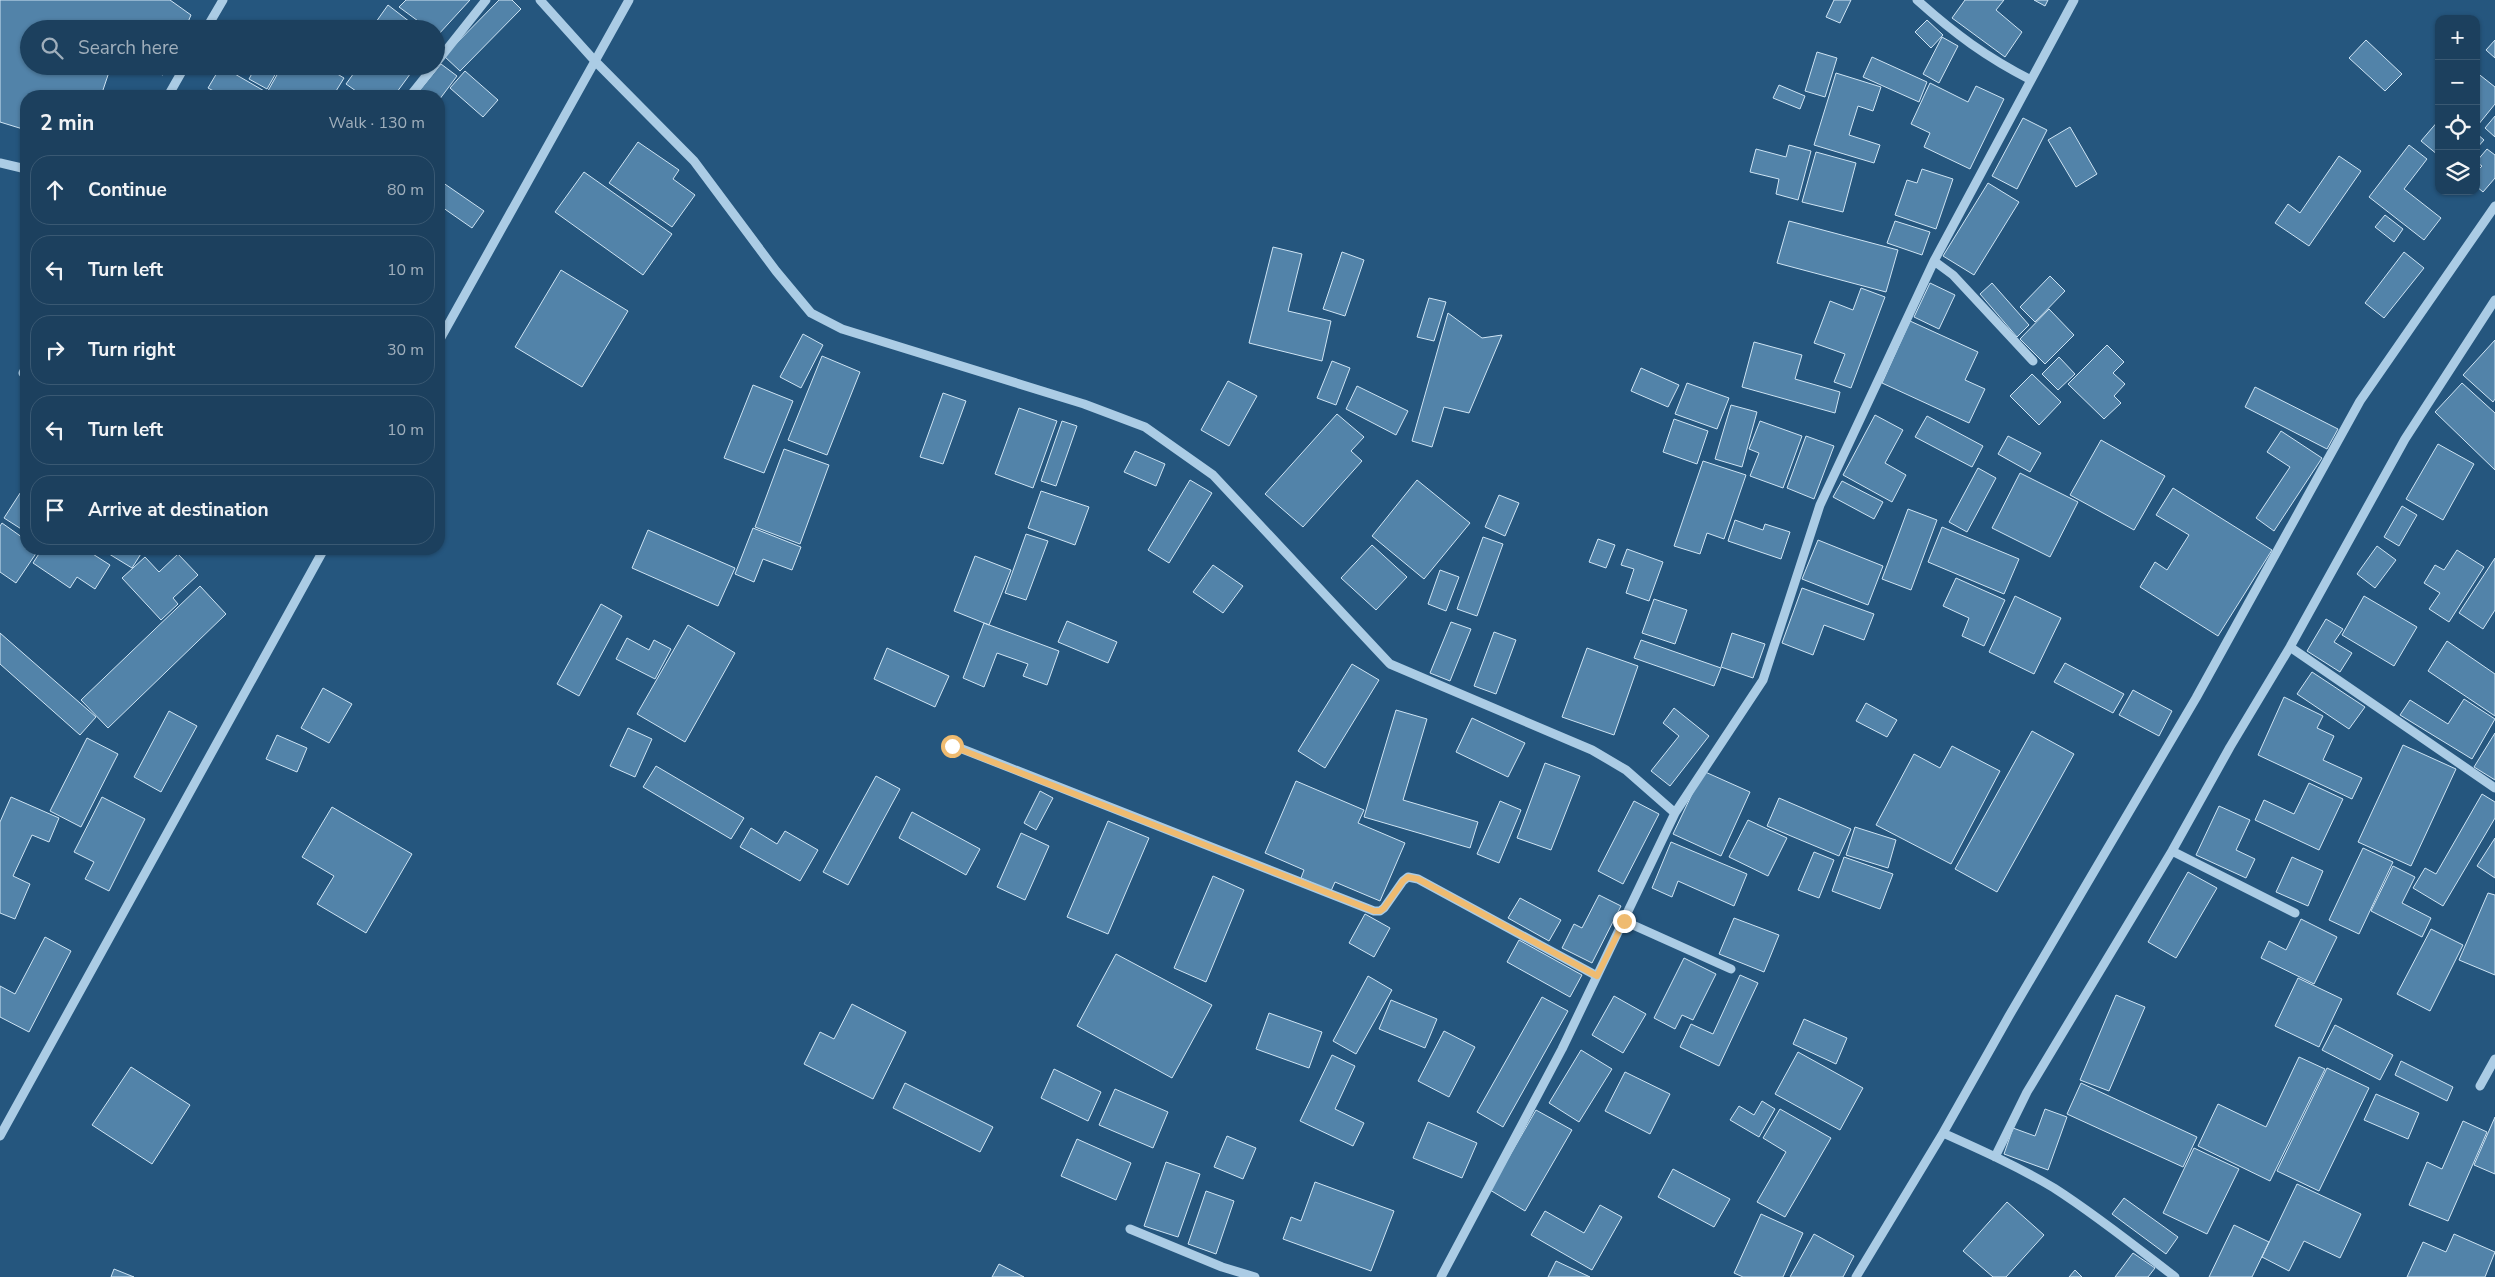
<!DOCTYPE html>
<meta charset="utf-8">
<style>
body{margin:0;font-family:"Nunito Sans",sans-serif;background:#294b67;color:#f1f3f6}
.controls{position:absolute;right:15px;top:15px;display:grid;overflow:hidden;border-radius:10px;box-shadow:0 1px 4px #0004}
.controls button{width:45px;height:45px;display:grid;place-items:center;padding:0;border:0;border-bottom:1px solid #3a5973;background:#1c405e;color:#f1f3f6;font:25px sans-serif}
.stop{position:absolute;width:15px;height:15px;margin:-11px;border:4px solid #efbb70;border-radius:50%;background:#fff}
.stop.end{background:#efbb70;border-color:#fff;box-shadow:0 1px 5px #0008}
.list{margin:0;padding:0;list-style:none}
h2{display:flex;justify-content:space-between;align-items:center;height:65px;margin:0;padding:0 20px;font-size:21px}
h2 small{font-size:16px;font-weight:400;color:#a0afbc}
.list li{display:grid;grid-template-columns:32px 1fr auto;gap:15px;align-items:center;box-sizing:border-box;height:70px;margin:0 10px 10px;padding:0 10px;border:1px solid #3a5973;border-radius:20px}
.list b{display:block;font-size:19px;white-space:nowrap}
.list em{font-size:16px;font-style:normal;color:#a0afbc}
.icon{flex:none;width:28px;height:28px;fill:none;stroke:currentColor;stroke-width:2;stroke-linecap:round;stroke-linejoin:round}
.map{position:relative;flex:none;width:2495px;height:1277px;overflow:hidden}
.search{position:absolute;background:#1c405e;box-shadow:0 1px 4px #0004;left:20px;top:20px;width:425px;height:55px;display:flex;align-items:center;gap:12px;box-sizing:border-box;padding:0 18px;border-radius:28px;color:#a0afbc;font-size:19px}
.panel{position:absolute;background:#1c405e;box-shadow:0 1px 4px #0004;left:20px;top:90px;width:425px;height:465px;border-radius:20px}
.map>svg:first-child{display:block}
.building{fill:#5283a9;stroke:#cee4f4}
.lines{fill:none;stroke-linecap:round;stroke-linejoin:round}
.minor{stroke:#abcce5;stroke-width:9}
.route{stroke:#efbb70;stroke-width:6}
</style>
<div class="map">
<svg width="2495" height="1277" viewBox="0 0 2495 1277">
<rect width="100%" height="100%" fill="#25567e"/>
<!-- building -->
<path class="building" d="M0,0H170L191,15L185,29H29V66H111L101,96H26V130L0,122Z
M406,0H470L438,35L436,29H429L399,7Z
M499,0H512L521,9L460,71L444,56Z
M1834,0H1851L1840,23L1826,17Z
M1965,0H2004L1996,10L2022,32L2005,57L1952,18Z
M2034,0H2048L2045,6Z
M388,5L419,29H371Z
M1927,20L1943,35L1931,48L1915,32Z
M1942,37L1958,46L1939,83L1923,74Z
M2366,40L2402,74L2385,91L2349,58Z
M2495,40V58L2486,50Z
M1817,52L1837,58L1825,97L1805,91Z
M1872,57L1927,82L1919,102L1863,77Z
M441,64L457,76L439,100V96H415Z
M134,66H167L163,75Z
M221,66L266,92L264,96H223L208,88Z
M256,66H280L267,89L249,79Z
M282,66H324L344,78L333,96H265Z
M359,66H416L394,96H363L346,84Z
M465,71L498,100L483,117L450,88Z
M2476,72L2495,87V104L2478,125Z
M1836,73L1881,87L1873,111L1858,106L1849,135L1880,145L1874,163L1814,145Z
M1930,83L1968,102L1976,86L2004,99L1970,169L1924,147L1930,133L1911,124Z
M1779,85L1805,96L1800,109L1773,98Z
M2495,116V137L2485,128Z
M2023,118L2047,130L2017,189L1992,176Z
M2439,120V154L2438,155L2421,141Z
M2070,127L2097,174L2076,187L2048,140Z
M2476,133L2484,140L2476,149Z
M638,142L679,170L673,179L695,195L672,227L609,183Z
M1789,145L1811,151L1798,200L1776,194L1779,179L1750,172L1756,149L1786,157Z
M2409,145L2427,159L2404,189L2441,218L2424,240L2369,197Z
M2487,149L2495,155V178L2483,192L2476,186V172L2482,166L2476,162Z
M1816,152L1856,163L1843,212L1802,202Z
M2339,156L2361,171L2309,246L2275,223L2288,204L2300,213Z
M1922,169L1953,179L1936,229L1895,215L1907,180L1917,183Z
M584,172L672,234L643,275L555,212Z
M439,180L484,211L472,228L439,205Z
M1988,183L2019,202L1974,275L1943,256Z
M2385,215L2403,229L2394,242L2375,227Z
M1789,221L1898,250L1886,292L1777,263Z
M1895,221L1930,232L1922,255L1887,243Z
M1273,247L1302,254L1288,311L1331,321L1322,361L1249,343Z
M1342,252L1364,260L1345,316L1323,309Z
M2404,252L2424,268L2384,318L2365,303Z
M561,270L628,311L582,387L515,347Z
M2050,276L2065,291L2035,322L2020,307Z
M1930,283L1955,295L1939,329L1914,317Z
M1992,283L2029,325L2017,337L1980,294Z
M1861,288L1885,297L1851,388L1834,382L1845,354L1814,343L1830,301L1853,310Z
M1429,298L1446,302L1434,341L1417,337Z
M2049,309L2074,335L2045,364L2020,339Z
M1448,313L1482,338L1502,335L1469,413L1444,407L1432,447L1412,441Z
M1910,321L1978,352L1965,380L1985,389L1969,423L1882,383Z
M803,334L823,345L801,388L780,377Z
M2495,340V399L2493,402L2463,375Z
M1754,342L1802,355L1795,379L1840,392L1835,413L1742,387Z
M2107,345L2124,362L2113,373L2125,384L2114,396L2121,403L2104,419L2068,384Z
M822,356L860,372L827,455L788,440Z
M2059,357L2075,374L2058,390L2042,374Z
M1332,361L1350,368L1336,405L1317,398Z
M1641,368L1679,385L1668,407L1631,391Z
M2032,374L2061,402L2039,425L2010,396Z
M1228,381L1257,396L1229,446L1201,430Z
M1687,383L1729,398L1717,429L1675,414Z
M2462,383L2495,413V470L2435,412Z
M753,385L793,401L764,473L724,458Z
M1357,386L1408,411L1396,435L1346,409Z
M2255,387L2338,429L2327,449L2245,407Z
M943,393L966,401L943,464L920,457Z
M1731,405L1757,412L1742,467L1715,459Z
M1019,408L1057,421L1033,488L995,474Z
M1337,414L1364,437L1351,451L1362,461L1303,527L1265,494Z
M1875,415L1903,430L1885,463L1906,475L1892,502L1843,475Z
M1927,416L1983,446L1972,467L1915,437Z
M1674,419L1708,431L1697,464L1663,452Z
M1062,421L1077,426L1056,486L1041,481Z
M1760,421L1802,436L1783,488L1750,476L1759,453L1749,449Z
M2281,431L2322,458L2274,531L2256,518L2290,467L2267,452Z
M1806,436L1834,446L1814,499L1787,488Z
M2008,436L2041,453L2030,472L1998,454Z
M2101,440L2165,476L2134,530L2070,495Z
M2438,444L2474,464L2443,520L2406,499Z
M784,449L829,465L800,544L755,527Z
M1135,451L1165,464L1156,486L1124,472Z
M1703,461L1746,475L1724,539L1707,533L1700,554L1674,546Z
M1978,468L1996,478L1967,532L1949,522Z
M2020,473L2078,502L2050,557L1992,528Z
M1190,480L1212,493L1169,563L1148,550Z
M1417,480L1470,523L1424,579L1372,536Z
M1842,481L1883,502L1874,519L1833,497Z
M26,484V532L4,518Z
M2173,488L2272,550L2218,636L2140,587L2155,562L2167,570L2189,535L2156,515Z
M1041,491L1089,507L1075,545L1028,528Z
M1499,495L1519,503L1505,536L1485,527Z
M2402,506L2417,515L2399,546L2384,537Z
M1908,509L1937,520L1911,590L1882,579Z
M1735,520L1763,530L1765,524L1790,532L1781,559L1728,541Z
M2,523L26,540V549H39L16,583L0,572V526Z
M1942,527L2019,559L2004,594L1928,562Z
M753,528L801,547L792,570L763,559L754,582L735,574Z
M648,530L735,568L718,606L632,568Z
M1026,534L1048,541L1026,600L1005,593Z
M1483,537L1503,544L1477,616L1457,609Z
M1598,539L1615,545L1606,568L1589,562Z
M1818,540L1883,566L1868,605L1802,579Z
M1372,545L1407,577L1376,610L1341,578Z
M2377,546L2396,560L2375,588L2357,574Z
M42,549H58L67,554L70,549H85L110,565L95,589L77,577L70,588L33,563Z
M101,549H144L132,568Z
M1627,549L1663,562L1649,601L1626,593L1634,569L1621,565Z
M2457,550L2484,567L2449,622L2429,609L2440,593L2424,583L2435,565L2444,570Z
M178,554L198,575L173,598L178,604L161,620L122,578L145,557L159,572Z
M975,556L1011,570L989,625L954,611Z
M2495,558V610L2483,629L2459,613Z
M1213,565L1243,586L1223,613L1193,592Z
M1440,570L1459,577L1446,611L1428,604Z
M1956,578L2005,600L1984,646L1962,636L1969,618L1943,606Z
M200,586L226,614L108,728L81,700Z
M1802,588L1874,614L1864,640L1824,625L1813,655L1782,643Z
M2015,596L2061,618L2034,674L1989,652Z
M2364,596L2417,627L2394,666L2342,635Z
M1654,599L1687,610L1675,644L1642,633Z
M601,604L622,616L579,696L557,684Z
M2326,619L2343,629L2334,642L2352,653L2340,672L2307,651Z
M1067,621L1117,642L1108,663L1058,642Z
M1451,622L1471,629L1450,681L1430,673Z
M984,623L1059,651L1047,685L1023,676L1028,664L997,653L984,687L963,678Z
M688,625L735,653L685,742L637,714Z
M1494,632L1516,640L1496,694L1474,686Z
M0,633L96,717L80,735L0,664Z
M1732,633L1765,644L1753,678L1721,667Z
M627,638L649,650L654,640L671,649L655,679L616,659Z
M1641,640L1721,668L1714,686L1634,658Z
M2447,641L2495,674V716L2428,671Z
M887,648L949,676L935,707L874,679Z
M1587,648L1638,666L1614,735L1562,717Z
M2065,663L2124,694L2113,713L2054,682Z
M1352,664L1379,680L1325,768L1298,751Z
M2312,672L2365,707L2349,729L2297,694Z
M323,688L352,704L329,743L301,728Z
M2133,690L2172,711L2159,736L2119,715Z
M2284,697L2323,716L2317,728L2334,736L2323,760L2362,778L2352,799L2258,755Z
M2464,699L2495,719L2472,759L2400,715L2410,700L2448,724Z
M1866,703L1897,720L1887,737L1856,721Z
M1674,708L1709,736L1670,786L1651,771L1679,736L1663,723Z
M1396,710L1427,719L1403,800L1478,822L1470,848L1364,817Z
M169,711L197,726L161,792L134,777Z
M1472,718L1525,743L1508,777L1456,752Z
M628,728L652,739L635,777L610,766Z
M2032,731L2074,754L1997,892L1955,869Z
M2495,733V780L2474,767Z
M277,735L307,748L297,772L266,759Z
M87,738L118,754L81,827L50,811Z
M2403,745L2456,769L2411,866L2358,842Z
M1952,746L2000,771L1951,864L1876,825L1914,754L1940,768Z
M1545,763L1580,776L1551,850L1517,838Z
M656,766L744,818L731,839L643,787Z
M1703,771L1750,792L1721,856L1673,834Z
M876,776L900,789L848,885L823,872Z
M1296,781L1364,810L1358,823L1405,843L1380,901L1335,882L1331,891L1301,878L1304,870L1265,853Z
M2309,783L2343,799L2319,850L2255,820L2264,800L2294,814Z
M1040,791L1053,798L1036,830L1024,823Z
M2482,794L2495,802V818L2443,906L2413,888L2425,868L2436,874Z
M11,797L59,818L49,842L32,835L13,876L30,884L15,919L0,913V822Z
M102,797L145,819L109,891L85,879L94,862L74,852Z
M1779,798L1851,829L1839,856L1767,826Z
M1500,801L1521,810L1499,863L1477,854Z
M1634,801L1659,814L1623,884L1598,871Z
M2219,806L2250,820L2236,850L2255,859L2246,878L2196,855Z
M332,807L412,854L366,933L317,904L334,876L302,857Z
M912,812L980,849L966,875L899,838Z
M1748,820L1787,838L1768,876L1729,857Z
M1108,821L1149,838L1108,934L1067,917Z
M1855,827L1896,840L1888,868L1846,855Z
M751,828L777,844L785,831L818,850L800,881L740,847Z
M1021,833L1049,846L1025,900L997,887Z
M2495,838V878L2477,866Z
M1671,842L1747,874L1734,906L1678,881L1672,897L1652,888Z
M2363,848L2393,862L2359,934L2329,920Z
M1814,852L1834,860L1819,898L1798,890Z
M1844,857L1893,874L1880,909L1832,891Z
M2292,857L2323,871L2308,906L2276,892Z
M2393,866L2415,877L2402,903L2431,918L2422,937L2371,911Z
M2188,872L2217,888L2176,958L2148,942Z
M1213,876L1244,890L1206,982L1174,968Z
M2488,893L2495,895V975L2459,960Z
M1599,895L1621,906L1592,963L1562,948L1574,924L1582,928Z
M1520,898L1561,920L1549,941L1508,918Z
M1365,914L1390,928L1374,957L1349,943Z
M1734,918L1779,935L1764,972L1719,954Z
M2301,919L2337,937L2314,984L2261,958L2269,941L2286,950Z
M2431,929L2463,945L2430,1011L2397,994Z
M45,937L71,951L29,1032L0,1017V986L15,994Z
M1519,940L1582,975L1570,997L1507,962Z
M1116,954L1212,1005L1172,1078L1077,1026Z
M1684,958L1716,974L1693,1020L1682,1015L1675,1029L1654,1018Z
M1740,975L1758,983L1719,1066L1680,1047L1691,1024L1713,1034Z
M1368,976L1392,990L1356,1054L1333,1041Z
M2298,978L2342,999L2319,1047L2275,1026Z
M2116,995L2145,1007L2109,1091L2080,1080Z
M1614,996L1646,1014L1623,1053L1592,1035Z
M1542,997L1568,1011L1503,1127L1477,1112Z
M1391,1000L1437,1019L1425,1048L1379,1029Z
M852,1004L906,1032L873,1099L804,1064L820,1032L834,1039Z
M1269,1013L1322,1032L1309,1068L1256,1049Z
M1804,1019L1847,1038L1836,1064L1793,1044Z
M2335,1025L2393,1055L2380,1080L2322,1050Z
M1444,1031L1475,1047L1449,1097L1418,1081Z
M1581,1050L1612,1069L1579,1122L1549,1103Z
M1798,1052L1863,1088L1840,1130L1775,1094Z
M1332,1055L1355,1066L1335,1109L1364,1123L1353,1146L1300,1121Z
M2299,1057L2325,1069L2270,1181L2198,1146L2218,1104L2266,1127Z
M2401,1061L2453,1087L2447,1101L2395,1075Z
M131,1067L190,1105L152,1164L92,1125Z
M2327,1068L2369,1088L2319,1191L2277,1171Z
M1054,1069L1101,1092L1088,1121L1041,1098Z
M1625,1072L1670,1094L1650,1134L1605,1111Z
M905,1083L993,1127L980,1152L893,1108Z
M2081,1083L2197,1137L2183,1167L2067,1114Z
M1115,1089L1168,1112L1153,1148L1099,1125Z
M2376,1094L2419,1113L2408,1139L2364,1120Z
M1762,1101L1775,1109L1759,1137L1730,1120L1739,1106L1754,1115Z
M1780,1109L1831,1138L1785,1217L1757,1202L1786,1152L1763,1138Z
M2045,1109L2067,1117L2048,1170L2004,1154L2013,1128L2035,1136Z
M1536,1110L1572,1130L1525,1211L1490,1190Z
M2495,1117V1174L2474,1165Z
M2463,1121L2487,1132L2448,1221L2409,1205L2427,1162L2442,1169Z
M1428,1122L1477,1143L1462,1178L1413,1158Z
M1227,1136L1256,1148L1243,1179L1214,1167Z
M1077,1139L1131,1163L1116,1200L1061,1176Z
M2194,1148L2239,1169L2207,1234L2163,1213Z
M1166,1162L1200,1174L1178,1237L1144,1226Z
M1673,1169L1730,1199L1714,1227L1658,1197Z
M1315,1182L1394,1211L1371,1271L1283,1239L1291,1217L1301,1221Z
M2297,1184L2361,1214L2340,1258L2304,1241L2289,1271L2262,1257Z
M1206,1191L1234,1201L1216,1254L1188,1244Z
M2124,1198L2178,1237L2166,1254L2112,1214Z
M2007,1202L2044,1235L2006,1277H1993L1963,1251Z
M1600,1205L1622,1217L1592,1270L1531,1235L1545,1211L1584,1233Z
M1761,1214L1803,1233L1783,1277H1743L1734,1273Z
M2234,1225L2269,1242L2252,1277H2209Z
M1814,1234L1854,1256L1843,1277H1790Z
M2454,1234L2495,1252L2485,1277H2407L2423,1242L2446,1252Z
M2133,1253L2155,1268L2148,1277H2115Z
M1556,1261L1590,1277H1548Z
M999,1264L1024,1277H992Z
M114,1269L134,1277H111Z
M2075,1270L2082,1277H2069Z"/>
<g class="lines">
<!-- minor -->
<path class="minor" d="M540,0L594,60L694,161L776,271L811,313L842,329L1084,404L1145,427L1213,475L1390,664L1592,750L1626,770L1675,813
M1917,0C1955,34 1986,57 2031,80
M206,29L223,0
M436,63L486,0
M168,96L185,66
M410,96L434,66
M0,163L26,169
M1934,261L1953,275L2033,361
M439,341L629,0
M23,373L26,367
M2290,647L2495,788
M952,745L1374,911H1380L1384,908L1403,881L1408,877L1418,879L1597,976
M2172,851L2295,913
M1624,921L1731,969
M2480,1086L2495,1059
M1943,1133C1981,1150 2019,1167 2054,1188C2096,1215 2135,1246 2175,1277
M0,1136L324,549
M1995,1157L2027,1092L2172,851L2230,747L2290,647L2405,439L2495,300
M1130,1229L1222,1267L1255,1277
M1441,1277L1562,1049L1675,813L1763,680L1820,505L1934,261L2074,0
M1856,1277L1943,1133L2009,1016L2196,698L2360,401L2495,206"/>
</g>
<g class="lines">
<!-- route -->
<path class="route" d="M952,746L1374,911H1380L1384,908L1403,881L1408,877L1418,879L1597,976L1624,921"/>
</g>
</svg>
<div class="controls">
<button>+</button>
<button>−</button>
<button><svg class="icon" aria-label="locate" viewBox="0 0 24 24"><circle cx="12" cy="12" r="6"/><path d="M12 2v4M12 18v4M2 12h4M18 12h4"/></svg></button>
<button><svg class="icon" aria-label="layers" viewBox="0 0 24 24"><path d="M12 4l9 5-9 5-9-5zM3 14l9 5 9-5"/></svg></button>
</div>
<div class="stop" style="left:952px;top:746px"></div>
<div class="stop end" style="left:1624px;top:921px"></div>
<div class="search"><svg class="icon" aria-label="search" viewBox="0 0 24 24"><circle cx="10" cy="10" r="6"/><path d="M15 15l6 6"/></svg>Search here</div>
<section class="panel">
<h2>2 min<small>Walk · 130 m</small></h2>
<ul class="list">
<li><svg class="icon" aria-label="ahead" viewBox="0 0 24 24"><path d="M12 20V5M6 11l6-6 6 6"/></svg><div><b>Continue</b></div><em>80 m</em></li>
<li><svg class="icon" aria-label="left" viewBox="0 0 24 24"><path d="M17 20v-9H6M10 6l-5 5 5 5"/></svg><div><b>Turn left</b></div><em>10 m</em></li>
<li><svg class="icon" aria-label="right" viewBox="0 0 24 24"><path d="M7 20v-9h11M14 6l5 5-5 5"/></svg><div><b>Turn right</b></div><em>30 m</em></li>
<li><svg class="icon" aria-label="left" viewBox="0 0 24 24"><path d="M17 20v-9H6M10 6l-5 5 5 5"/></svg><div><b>Turn left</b></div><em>10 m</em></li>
<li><svg class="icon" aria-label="arrive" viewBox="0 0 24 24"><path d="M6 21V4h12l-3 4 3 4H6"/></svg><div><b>Arrive at destination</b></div></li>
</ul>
</section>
</div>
